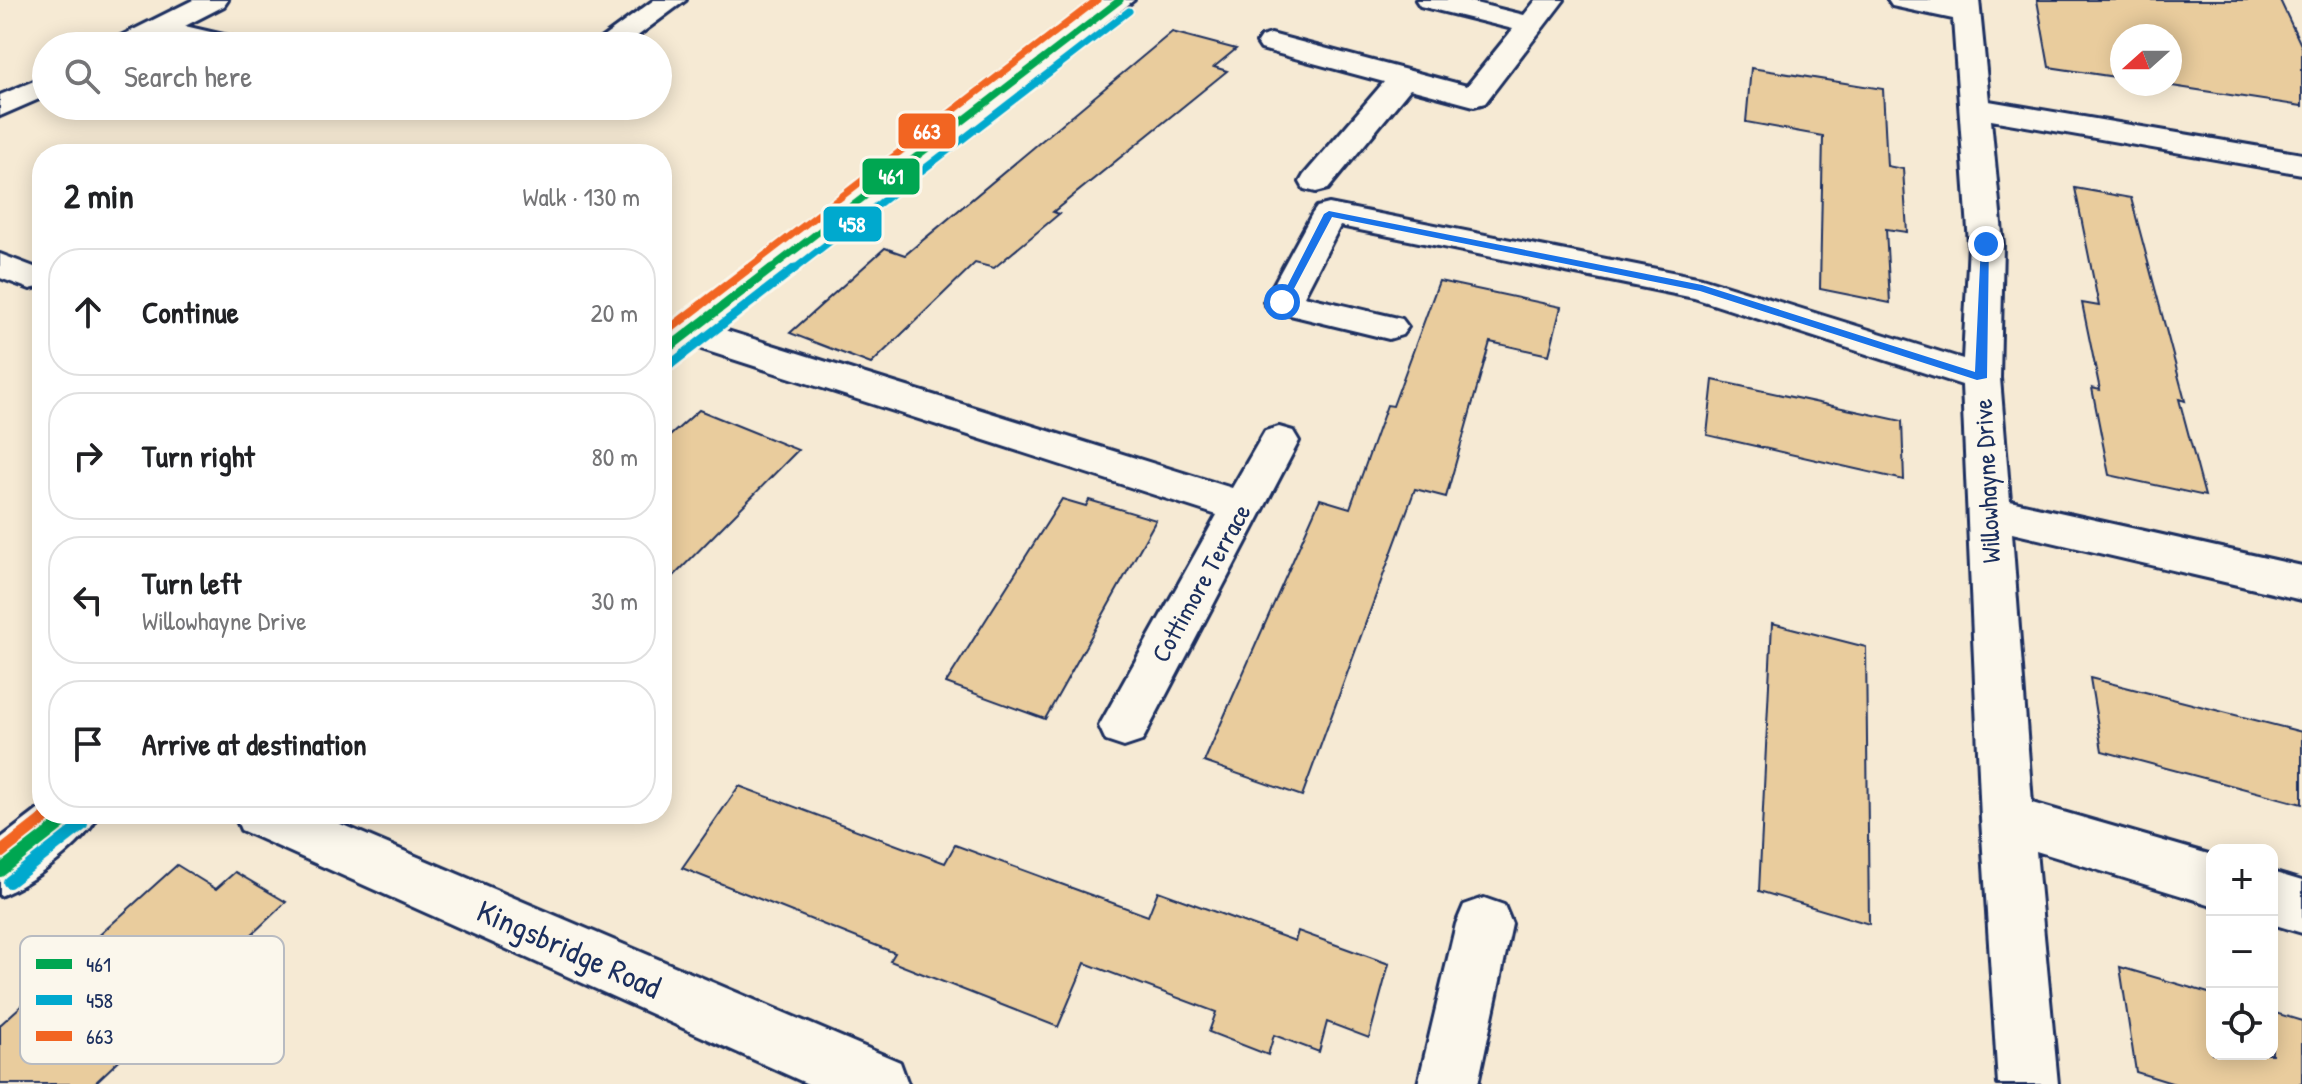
<!DOCTYPE html>
<meta charset="utf-8">
<style>
body{margin:0;font-family:"Patrick Hand",sans-serif;background:#f6f6f6;color:#202124}
.controls{position:absolute;right:24px;bottom:24px;display:grid;overflow:hidden;border-radius:16px;box-shadow:0 4px 20px #0003}
.controls button{width:72px;height:72px;display:grid;place-items:center;padding:0;border:0;border-bottom:2px solid #e0e0e0;background:#fff;color:#202124;font:40px sans-serif}
.compass{position:absolute;left:2110px;top:24px;width:72px;height:72px;border-radius:50%;background:#fff;box-shadow:0 4px 20px #0003;rotate:249deg}
.stop{position:absolute;width:24px;height:24px;margin:-18px;border:6px solid #1a73e8;border-radius:50%;background:#fff}
.stop.end{background:#1a73e8;border-color:#fff;box-shadow:0 2px 8px #0008}
.list{margin:0;padding:0;list-style:none}
h2{display:flex;justify-content:space-between;align-items:center;height:104px;margin:0;padding:0 32px;font-size:34px}
h2 small{font-size:26px;font-weight:400;color:#757577}
.list li{display:grid;grid-template-columns:52px 1fr auto;gap:24px;align-items:center;box-sizing:border-box;height:128px;margin:0 16px 16px;padding:0 16px;border:2px solid #e0e0e0;border-radius:32px}
.list b{display:block;font-size:30px;white-space:nowrap}
.list p{margin:0;font-size:26px;white-space:nowrap;color:#757577}
.list em{font-size:26px;font-style:normal;color:#757577}
.icon{flex:none;width:44px;height:44px;fill:none;stroke:currentColor;stroke-width:2;stroke-linecap:round;stroke-linejoin:round}
.map{position:relative;flex:none;width:2302px;height:1084px;overflow:hidden}
.search{position:absolute;background:#fff;box-shadow:0 4px 20px #0003;left:32px;top:32px;width:640px;height:88px;display:flex;align-items:center;gap:20px;box-sizing:border-box;padding:0 28px;border-radius:44px;color:#757577;font-size:30px}
.panel{position:absolute;background:#fff;box-shadow:0 4px 20px #0003;left:32px;top:144px;width:640px;height:680px;border-radius:32px}
.map>svg:first-child{display:block}
.building{fill:#e9cc9d;stroke:#1b2f5e;stroke-width:2}
.lines{fill:none;stroke-linecap:round;stroke-linejoin:round}
.minor-casing{stroke:#1b2f5e;stroke-width:6}
.minor{fill:#fbf7ec;fill-rule:evenodd}
.bus-1-far2-casing{stroke:#fbf7ec;stroke-width:11}
.bus-1-far1-casing{stroke:#fbf7ec;stroke-width:15}
.bus-1-casing{stroke:#fbf7ec;stroke-width:18}
.bus-2-far2-casing{stroke:#fbf7ec;stroke-width:11}
.bus-2-far1-casing{stroke:#fbf7ec;stroke-width:15}
.bus-2-casing{stroke:#fbf7ec;stroke-width:18}
.bus-3-far2-casing{stroke:#fbf7ec;stroke-width:11}
.bus-3-far1-casing{stroke:#fbf7ec;stroke-width:15}
.bus-3-casing{stroke:#fbf7ec;stroke-width:18}
.bus-1-far2{stroke:#00a651;stroke-width:7}
.bus-1-far1{stroke:#00a651;stroke-width:9}
.bus-1{stroke:#00a651;stroke-width:12}
.bus-2-far2{stroke:#00a9ce;stroke-width:7}
.bus-2-far1{stroke:#00a9ce;stroke-width:9}
.bus-2{stroke:#00a9ce;stroke-width:12}
.bus-3-far2{stroke:#f26522;stroke-width:7}
.bus-3-far1{stroke:#f26522;stroke-width:9}
.bus-3{stroke:#f26522;stroke-width:12}
.route{fill:#1a73e8}
.labels{text-anchor:middle;stroke-width:8;stroke-linejoin:round;paint-order:stroke}
.street-label{font-size:26px;fill:#1b2f5e;stroke:#fbf7ec}
.near-street-label{font-size:32px;fill:#1b2f5e;stroke:#fbf7ec}
.key{fill:#fbf7ec;stroke:#b8bbc1;stroke-width:2}
.key-label{font-size:22px;fill:#1b2f5e}
.line-badge{stroke:#fbf7ec;stroke-width:3}
.badge-label{font-size:22px;text-anchor:middle;font-weight:bold;fill:#fff}
</style>
<div class="map">
<svg width="2302" height="1084" viewBox="0 0 2302 1084">
<rect width="100%" height="100%" fill="#f6ead4"/>
<filter id="ink" filterUnits="userSpaceOnUse"><feTurbulence type="fractalNoise" baseFrequency=".0125" numOctaves="2"/><feDisplacementMap in="SourceGraphic" scale="16" xChannelSelector="R" yChannelSelector="G"/><feConvolveMatrix kernelMatrix="1 2 1 2 8 2 1 2 1" color-interpolation-filters="sRGB"/></filter>
<g filter="url(#ink)">
<!-- building -->
<path class="building" d="M2037,0H2280L2302,47V106L2159,84H2170V36H2122V78L2049,67Z
M1172,32L1236,49L1214,67L1227,71L1053,212L1059,214L994,268L975,263L871,364L790,333L885,248L905,255Z
M1751,68L1883,89L1887,166L1903,169L1907,232L1886,229L1890,303L1820,289L1823,136L1746,122Z
M2075,188L2131,198L2185,401L2179,399L2205,496L2109,475L2092,388L2100,390L2082,303L2099,306Z
M1439,281L1561,307L1549,355L1490,342L1446,497L1415,489L1302,796L1204,762L1320,499L1350,508L1387,405L1393,406Z
M1713,380L1902,421L1904,480L1707,435Z
M699,410L798,450L662,588V443Z
M1062,499L1086,506L1089,500L1156,520L1045,719L946,683Z
M1772,623L1866,647L1869,924L1759,891Z
M2090,678L2302,732V804L2102,751Z
M739,786L945,863L955,845L1148,916L1158,891L1295,941L1298,931L1389,964L1369,1038L1327,1022L1319,1052L1274,1035L1268,1055L1209,1032L1216,1012L1085,963L1058,1027L890,961L895,953L682,868Z
M177,865L216,889L235,872L286,902L94,1084H0V1025Z
M2120,967L2212,994V1054H2272V1012L2302,1021V1084H2175L2136,1072Z"/>
<g class="lines">
<defs>
<path id="minor" d="M193,0H228L224,6L185,26L245,40L249,46H199L162,37L145,46H109L113,40Z
M654,0H686L624,46H591Z
M1103,0H1134L718,328L1232,488L1265,431L1279,427L1293,431L1299,441L1142,741L1124,747L1106,741L1099,726L1217,515L695,347L675,362L662,365V334Z
M1416,0H1463L1524,15L1536,0H1564L1485,103L1474,106L1410,89L1328,189L1316,192L1304,189L1300,182L1304,175L1384,82L1261,49L1257,43L1261,37L1271,34L1467,86L1513,29L1420,6Z
M1888,0H1979L1989,101L2302,154V174L1991,120L2003,244L2000,378L2010,501L2302,566V600L2012,533L2032,803L2212,855V905L2036,851L2058,1084H1998L1981,819L1962,385L1694,298L1340,226L1304,296L1402,319L1408,327L1402,335L1389,339L1282,313L1269,310L1264,302L1312,214L1317,207L1329,204L1702,278L1963,359L1969,244L1953,19L1892,6Z
M46,76V96L0,116V95Z
M0,254L42,270V286L30,289L0,278Z
M42,807V814H99C85,844 31,884 0,896V839Z
M234,814H317L900,1062L908,1084H808L241,830Z
M2272,872L2302,881V933L2272,924Z
M1484,898L1504,905L1512,924L1478,1084H1418L1456,924L1464,905Z"/>
</defs>
<!-- minor casing -->
<use href="#minor" class="minor-casing"/>
<!-- minor -->
<use href="#minor" class="minor"/>
<defs>
<path id="bus-1-far2" d="M769,270L1120,0"/>
<path id="bus-1-far1" d="M662,353L772,268"/>
<path id="bus-1" d="M0,871L73,814"/>
<path id="bus-2-far2" d="M793,270L1129,11"/>
<path id="bus-2-far1" d="M671,364L795,268"/>
<path id="bus-2" d="M9,882L82,825"/>
<path id="bus-3-far2" d="M746,270L1097,0"/>
<path id="bus-3-far1" d="M662,335L749,268"/>
<path id="bus-3" d="M0,853L50,814"/>
</defs>
<!-- bus-1-far2 casing -->
<use href="#bus-1-far2" class="bus-1-far2-casing"/>
<!-- bus-1-far1 casing -->
<use href="#bus-1-far1" class="bus-1-far1-casing"/>
<!-- bus-1 casing -->
<use href="#bus-1" class="bus-1-casing"/>
<!-- bus-2-far2 casing -->
<use href="#bus-2-far2" class="bus-2-far2-casing"/>
<!-- bus-2-far1 casing -->
<use href="#bus-2-far1" class="bus-2-far1-casing"/>
<!-- bus-2 casing -->
<use href="#bus-2" class="bus-2-casing"/>
<!-- bus-3-far2 casing -->
<use href="#bus-3-far2" class="bus-3-far2-casing"/>
<!-- bus-3-far1 casing -->
<use href="#bus-3-far1" class="bus-3-far1-casing"/>
<!-- bus-3 casing -->
<use href="#bus-3" class="bus-3-casing"/>
<!-- bus-1-far2 -->
<use href="#bus-1-far2" class="bus-1-far2"/>
<!-- bus-1-far1 -->
<use href="#bus-1-far1" class="bus-1-far1"/>
<!-- bus-1 -->
<use href="#bus-1" class="bus-1"/>
<!-- bus-2-far2 -->
<use href="#bus-2-far2" class="bus-2-far2"/>
<!-- bus-2-far1 -->
<use href="#bus-2-far1" class="bus-2-far1"/>
<!-- bus-2 -->
<use href="#bus-2" class="bus-2"/>
<!-- bus-3-far2 -->
<use href="#bus-3-far2" class="bus-3-far2"/>
<!-- bus-3-far1 -->
<use href="#bus-3-far1" class="bus-3-far1"/>
<!-- bus-3 -->
<use href="#bus-3" class="bus-3"/>
</g>
</g>
<!-- route -->
<path class="route" d="M1329,211L1702,285L1975,372L1981,244L1989,242L1987,378L1977,380L1700,291L1332,217L1287,302L1278,304L1324,214Z"/>
<g class="labels">
<!-- street labels -->
<g class="street-label">
<text transform="translate(1987 481) rotate(-93)" y="9">Willowhayne Drive</text>
<text transform="translate(1201 583) rotate(-61)" y="9">Cottimore Terrace</text>
</g>
<!-- near-street labels -->
<g class="near-street-label">
<text transform="translate(569 949) rotate(24)" y="11">Kingsbridge Road</text>
</g>
</g>
<!-- legend -->
<rect x="20" y="936" width="264" height="128" rx="12" class="key"/>
<rect x="36" y="959" width="36" height="10" fill="#00a651"/>
<rect x="36" y="995" width="36" height="10" fill="#00a9ce"/>
<rect x="36" y="1031" width="36" height="10" fill="#f26522"/>
<g class="key-label">
<text x="86" y="972">461</text>
<text x="86" y="1008">458</text>
<text x="86" y="1044">663</text>
</g>
<g class="line-badge">
<rect x="897" y="112" width="60" height="38" rx="8" fill="#f26522"/>
<rect x="861" y="157" width="60" height="39" rx="8" fill="#00a651"/>
<rect x="822" y="205" width="61" height="38" rx="8" fill="#00a9ce"/>
</g>
<g class="badge-label">
<text x="927" y="139">663</text>
<text x="891" y="184">461</text>
<text x="852" y="232">458</text>
</g>
</svg>
<div class="controls">
<button>+</button>
<button>−</button>
<button><svg class="icon" aria-label="locate" viewBox="0 0 24 24"><circle cx="12" cy="12" r="6"/><path d="M12 2v4M12 18v4M2 12h4M18 12h4"/></svg></button>
</div>
<svg class="compass" viewBox="-18 -18 36 36"><path d="M0-13l5 13h-10z" fill="#e53935"/><path d="M0 13l5-13h-10z" fill="#757577"/></svg>
<div class="stop" style="left:1282px;top:302px"></div>
<div class="stop end" style="left:1986px;top:244px"></div>
<div class="search"><svg class="icon" aria-label="search" viewBox="0 0 24 24"><circle cx="10" cy="10" r="6"/><path d="M15 15l6 6"/></svg>Search here</div>
<section class="panel">
<h2>2 min<small>Walk · 130 m</small></h2>
<ul class="list">
<li><svg class="icon" aria-label="ahead" viewBox="0 0 24 24"><path d="M12 20V5M6 11l6-6 6 6"/></svg><div><b>Continue</b></div><em>20 m</em></li>
<li><svg class="icon" aria-label="right" viewBox="0 0 24 24"><path d="M7 20v-9h11M14 6l5 5-5 5"/></svg><div><b>Turn right</b></div><em>80 m</em></li>
<li><svg class="icon" aria-label="left" viewBox="0 0 24 24"><path d="M17 20v-9H6M10 6l-5 5 5 5"/></svg><div><b>Turn left</b><p>Willowhayne Drive</p></div><em>30 m</em></li>
<li><svg class="icon" aria-label="arrive" viewBox="0 0 24 24"><path d="M6 21V4h12l-3 4 3 4H6"/></svg><div><b>Arrive at destination</b></div></li>
</ul>
</section>
</div>
